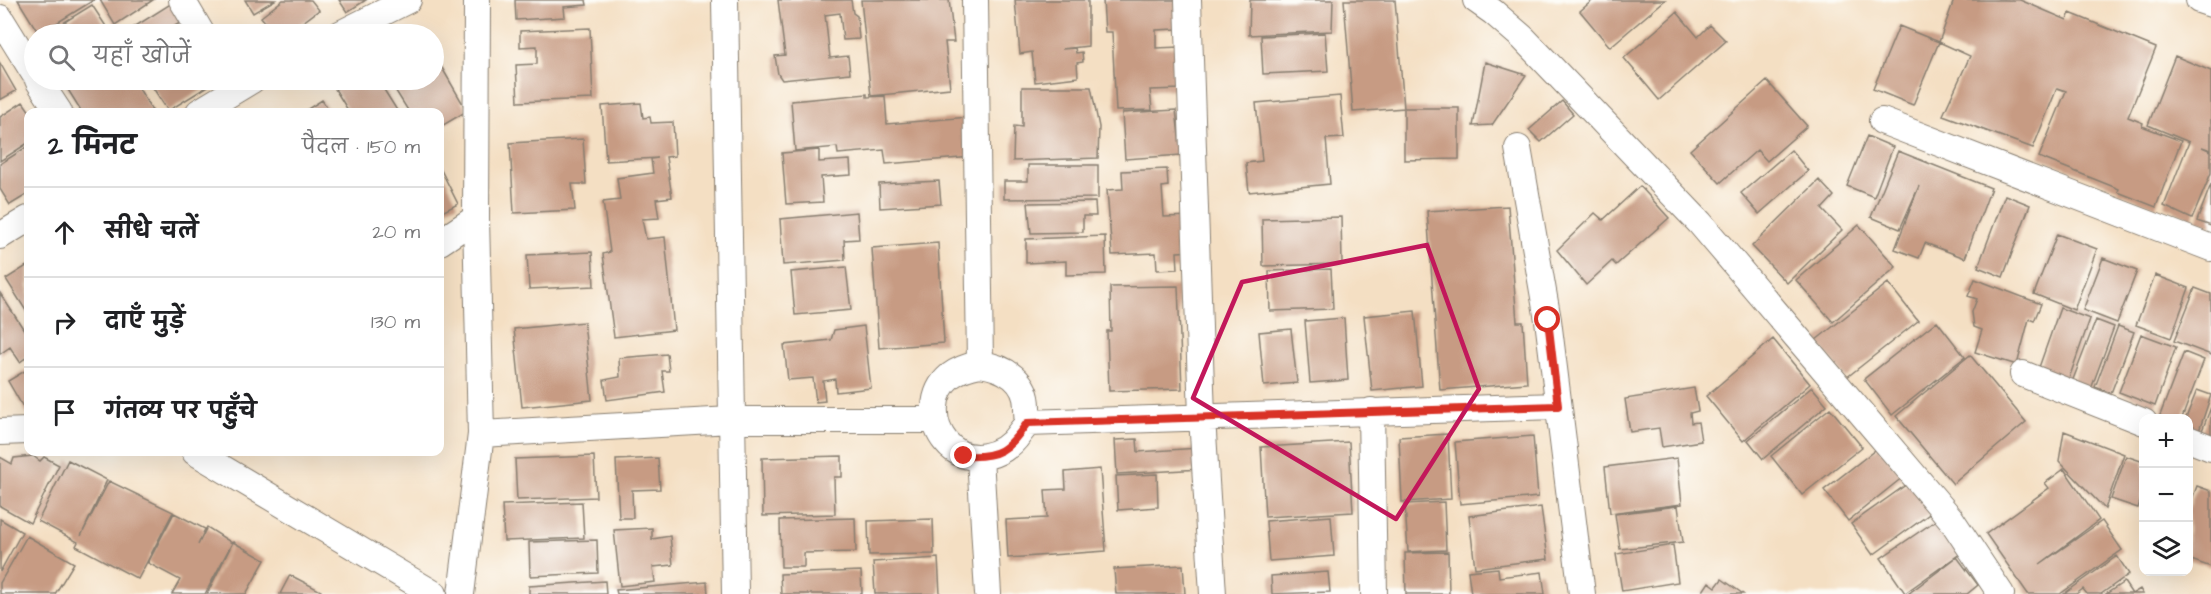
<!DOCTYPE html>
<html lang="hi">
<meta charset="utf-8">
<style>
body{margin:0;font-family:"Architects Daughter","Playpen Sans Deva",sans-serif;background:#f2f2f2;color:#202124}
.controls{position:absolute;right:18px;bottom:18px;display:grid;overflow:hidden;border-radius:12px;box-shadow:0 6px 24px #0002}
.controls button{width:54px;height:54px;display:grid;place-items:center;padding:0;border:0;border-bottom:2px solid #e0e0e0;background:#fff;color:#202124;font:30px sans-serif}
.stop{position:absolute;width:18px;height:18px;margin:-14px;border:4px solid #d93025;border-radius:50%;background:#fff}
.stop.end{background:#d93025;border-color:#fff;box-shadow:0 2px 6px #0008}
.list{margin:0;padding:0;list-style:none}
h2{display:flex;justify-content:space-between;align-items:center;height:78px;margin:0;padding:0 24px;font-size:26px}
h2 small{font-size:20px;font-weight:400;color:#757577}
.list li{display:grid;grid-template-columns:39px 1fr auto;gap:18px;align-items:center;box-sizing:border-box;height:90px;padding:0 24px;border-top:2px solid #e0e0e0}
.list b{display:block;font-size:22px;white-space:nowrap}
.list em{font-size:20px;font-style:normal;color:#757577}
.icon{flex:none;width:33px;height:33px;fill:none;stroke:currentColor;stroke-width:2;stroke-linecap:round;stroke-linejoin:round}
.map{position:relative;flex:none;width:2211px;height:594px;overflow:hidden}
.search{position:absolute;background:#fff;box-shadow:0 6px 24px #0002;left:24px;top:24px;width:420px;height:66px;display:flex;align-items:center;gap:15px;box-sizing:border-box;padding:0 21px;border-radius:33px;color:#757577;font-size:22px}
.panel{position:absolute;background:#fff;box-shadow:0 6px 24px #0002;left:24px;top:108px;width:420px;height:348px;border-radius:12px}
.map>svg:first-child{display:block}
.building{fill:#c79b83}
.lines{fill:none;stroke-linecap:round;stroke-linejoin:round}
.street-casing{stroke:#887e70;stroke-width:28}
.street{stroke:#fff;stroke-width:26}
.route{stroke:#d93025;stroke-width:8}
.marked{fill:none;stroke:#c2185b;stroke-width:4.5;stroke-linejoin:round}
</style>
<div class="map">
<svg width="2211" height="594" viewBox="0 0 2211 594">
<rect width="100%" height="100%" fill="#fdfcf7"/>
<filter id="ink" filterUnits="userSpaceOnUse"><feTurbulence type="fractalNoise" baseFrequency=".0167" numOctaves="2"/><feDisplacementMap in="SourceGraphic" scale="12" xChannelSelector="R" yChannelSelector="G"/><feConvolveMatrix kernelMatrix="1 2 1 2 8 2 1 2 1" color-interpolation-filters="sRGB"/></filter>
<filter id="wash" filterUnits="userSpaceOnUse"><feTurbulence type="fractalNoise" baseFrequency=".008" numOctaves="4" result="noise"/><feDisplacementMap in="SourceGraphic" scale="24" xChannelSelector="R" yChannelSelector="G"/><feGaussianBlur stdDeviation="1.35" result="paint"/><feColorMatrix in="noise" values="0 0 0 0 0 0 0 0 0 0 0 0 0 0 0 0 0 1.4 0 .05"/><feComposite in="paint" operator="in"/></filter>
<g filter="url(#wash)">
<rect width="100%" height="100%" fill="#f4dfc3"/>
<g id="blocks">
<!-- building -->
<path class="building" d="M18,0H94L39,34Z
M100,0H153L115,25Z
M245,0H275L253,13Z
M283,0H311L319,10L287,34H275L261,17Z
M339,0H366L347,12Z
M515,0H586L587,5L564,7L565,17L516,20Z
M778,0H851L853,13L857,16L859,39L843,40L840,13L825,15L830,58L848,56L850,73L782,80L778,74L775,56L785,55Z
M861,0H949L954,42H945L950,88L871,96Z
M1015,0H1088V46L1062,49L1075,48L1076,53L1082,52L1083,62L1077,63L1078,77L1035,82L1032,52L1020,54Z
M1103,0H1176L1177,29L1156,30V48L1180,47L1182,89L1150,90L1152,110L1116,111L1112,32H1105Z
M1250,0H1333L1332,31L1249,35Z
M1344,0H1395L1404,108L1353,112Z
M1593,0H1665L1610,47L1580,11Z
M1954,0H2020L2067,20L2070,13L2156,48L2128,117L2143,123L2142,126L2181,141L2156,207L2118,192L2119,189L2039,157L2066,91L2057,88L2033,148L1943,115L1970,56L1939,42Z
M172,3L183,21L162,34H123Z
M92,5L111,34H45Z
M1677,12L1698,37L1710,25L1726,41L1659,100L1624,58Z
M184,23L191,34H165Z
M1899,26L1939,42L1913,105L1873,89Z
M590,28L593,99L518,102L516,65L537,64V46L520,47V31Z
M1325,33L1328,71L1263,74L1261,36Z
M434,54L467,111L440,127V112H409L389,80H434Z
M2175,56L2211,71V150L2202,147L2211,151V173L2192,219L2164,206L2189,142L2148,125Z
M1485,62L1526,75L1492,125L1473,126Z
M0,63L16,91L0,100Z
M62,80H134L153,112H82Z
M148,80H218L168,111Z
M350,80H378L398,112H349L335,89Z
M1767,81L1807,126L1767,161L1757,150L1720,183L1690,150Z
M1022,87H1091L1099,127L1098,158L1013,161L1014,126L1022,127Z
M867,94V97L885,96L887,124L969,117L973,157L886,164L884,150L838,154L837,147L795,151L791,101Z
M1340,96L1344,138L1326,139L1330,184L1249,192L1246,163L1262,161L1256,103Z
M322,100L330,112H303Z
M1562,101L1573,114L1541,142L1529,130Z
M23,102L30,112L28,143L0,161V117Z
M641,103L643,118L650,117L651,123L673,122L675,156L666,157L672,197L656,199L659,218L642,219L646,239L665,237L674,330L614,337L603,254L610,252L603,202L620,200L617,178L653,173L651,159L658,158L606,161L602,106Z
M1404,108H1459V159L1404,160Z
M1176,110L1181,155L1125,159L1122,113Z
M1867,136L1893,147L1874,197L1847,186Z
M583,139L586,184H572L575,210L514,213L510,143Z
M28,146V194L10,205L0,189V164Z
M819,150V162L850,160L851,175L821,177L823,202L786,204L782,153Z
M1791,150L1808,171L1759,214L1741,193Z
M1898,151L1991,188L1965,258L1925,243L1919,258L1895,249L1919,186L1900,229L1871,217Z
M1028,165H1098V198L1004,199V181H1028Z
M440,168L458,204L440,213Z
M1167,169L1168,186L1162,187L1164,217L1193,216L1194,251L1177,252L1178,269L1157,270L1156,253L1112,255L1107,190L1123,189L1122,171Z
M1819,180L1834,196L1822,209L1842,230L1787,283L1752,246Z
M939,181L941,204L880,208L879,184Z
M2211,184V226L2197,221Z
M1640,186L1669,218L1616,265L1612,261L1586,285L1557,250L1595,213L1603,220Z
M2005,195L2030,205L2003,277L1978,267Z
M1095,202L1096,216H1083V232L1031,233L1028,203Z
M1508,206L1517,322H1523L1527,383L1440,390L1427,211Z
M857,212L859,239L844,240L845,260L783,265L780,219Z
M1341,217L1342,264L1263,266L1262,219Z
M1859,225L1896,267L1833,322L1796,280Z
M2057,234L2097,249L2074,310L2034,294Z
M1105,236L1106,274L1066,275V261L1026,263V239Z
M938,243L944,343L879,348L872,248Z
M592,252L594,286L529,289L527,255Z
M2103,258L2137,271L2117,323L2083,310Z
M28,265V314L6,279Z
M846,267L851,310L795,315L791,272Z
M1331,269L1333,309L1270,311L1269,271Z
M2155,275L2189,288L2171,338L2136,325Z
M1975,279L2041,304L2034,321L2029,319L2017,365L1975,352L1982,330L1974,327L1972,312L1977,299L1968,296Z
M1888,283L1918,321L1846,378L1816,340Z
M1178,286L1182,389L1109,391L1107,331H1111L1110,287Z
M2195,288L2211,294V355L2174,341Z
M0,293L28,336V356L20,362L10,347L0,354Z
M2060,308L2090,319L2067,384L2037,373Z
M1415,311L1422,386L1372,391L1364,316Z
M1344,318L1348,380L1310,383L1305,321Z
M2096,320L2114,327L2091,389L2072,382Z
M1937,321L1965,357L1892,415L1864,379Z
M584,322L592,400L522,407L514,329Z
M864,326L871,388L836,392L835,379L823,381L825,401L816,402L813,378L788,380L784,345L831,340L834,330Z
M2118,326L2134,332L2111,393L2095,387Z
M1291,329L1297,383L1264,386L1259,332Z
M2141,334L2176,347L2155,406L2119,392Z
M1773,339L1810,384L1743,441L1706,396Z
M2184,352L2204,360L2182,418H2159Z
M667,354L669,371H662L665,392L607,400L604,380L620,377L619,358Z
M1970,355L2026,422L1953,484L1896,416Z
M28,369V412L27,414L8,381Z
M1812,387L1827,405L1763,459L1748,440Z
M1694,388L1698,411L1690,413L1691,423L1698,422L1701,441L1662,447L1659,428L1630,432L1625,399Z
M2197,390L2211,395L2198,434L2188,430V418H2186Z
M2211,407V440L2200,436Z
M1830,408L1862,447L1802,495L1771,456Z
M2064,431L2124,454L2105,509L2059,461Z
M1448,434L1451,499L1402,502L1399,437Z
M1533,436L1538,497L1460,504L1455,442Z
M1137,439L1138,452L1199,448L1200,469L1117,474L1115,440Z
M1349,442L1353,512L1265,517L1261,447Z
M1879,447L1903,477L1848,521L1824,490Z
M33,456L40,461L44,457L59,465L30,523L0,506V457L12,464L14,458Z
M594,456L596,497L517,500L515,459Z
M842,456V477H834L835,514L763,516L762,458Z
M2126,456L2144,462V490L2138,508L2111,499Z
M658,458L660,489L632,490L633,518H619L616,460Z
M1677,458L1682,504L1610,513L1605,467Z
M68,460L107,480L81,536L109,481L173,512L138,579L76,546L78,542L38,521Z
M1100,469L1106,551L1008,558L1006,520L1047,518L1045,490L1066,489L1065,472Z
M2064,469L2099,520L2040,564L2102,521L2122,550L2060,594H2028L1986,534L2049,488L2045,483Z
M1157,474L1158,507L1118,510L1116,476Z
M1910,482L1932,512L1873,555L1851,524Z
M2197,486L2211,491V567L2188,559V510Z
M582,502L584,538L504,541L502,505Z
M1444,502L1446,550L1408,552L1405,504Z
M1678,506L1683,542L1620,549L1615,514Z
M1541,507L1548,559L1475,568L1469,516Z
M174,513L205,529L198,545L207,527L232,543L205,594H172L180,580L148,563Z
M1331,516L1334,556L1269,561L1266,521Z
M855,518L856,552L804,553V567H781L780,520Z
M0,519L22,532L0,572Z
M933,519L934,554L869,555L868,521Z
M1938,519L1961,553L1905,593L1881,558Z
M652,528V539L670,536L673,565L653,567L655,582L620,586L614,530Z
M27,536L74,563L55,594H0V583Z
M597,540L598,573L530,576L529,542Z
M233,542L265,560L246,594H207Z
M1673,545L1678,582L1622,591L1616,554Z
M1448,552L1449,594H1406L1405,553Z
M2117,556L2129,574L2101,594H2087L2083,589L2076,594H2064Z
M1957,557L1978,585L1967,594H1908Z
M938,558L940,594H875L873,562Z
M1183,565L1185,594H1116L1114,569Z
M1498,568L1499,577L1542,572L1545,594H1471L1468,571Z
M861,571L862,594H781L780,574Z
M1328,572L1330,592L1272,594L1271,576Z
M290,575L321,591L320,594H280Z
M1722,579L1743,594H1701L1709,582L1716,587Z
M605,581L606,594H529V586Z
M707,582L708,594H617L616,590Z
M2124,582L2132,594L2140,589L2143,594H2106Z"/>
</g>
</g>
<g filter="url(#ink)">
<use href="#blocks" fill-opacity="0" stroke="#887e70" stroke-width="1.5"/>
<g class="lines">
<defs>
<path id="street" d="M182,0L202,34
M725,0L735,594
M975,0L980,364
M1188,0L1202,417L1213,594
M1476,0L1493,12L1523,38L1700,223L1951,519L2001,594
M2199,0L2211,4
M0,18L34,73
M340,34L408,0
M38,80L59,112
M199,112L252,80
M1882,121L2211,248
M1518,148L1548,320L1582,594
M0,236L28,219
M440,242L476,218L477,0
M980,364C1005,367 1028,381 1027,409C1027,413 1028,419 1027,423C1026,426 1021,431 1019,434C1003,458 966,467 946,442C930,423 931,392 950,376C959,369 969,366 980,364Z
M2023,374L2144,422
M1371,411L1374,594
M1027,423L1558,406
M0,432L28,431
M481,434L731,420H935
M2188,439L2211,448
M195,452L434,594
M980,457L988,594
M461,594L481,434L476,218"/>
</defs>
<!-- street casing -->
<use href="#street" class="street-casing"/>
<!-- street -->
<use href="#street" class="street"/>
</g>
</g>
<g class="lines" filter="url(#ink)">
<!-- route -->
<path class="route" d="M964,456C999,458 1008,450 1027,423L1558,406L1548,320"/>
</g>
<!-- marked area -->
<path class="marked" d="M1427,245L1479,389L1396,519L1193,398L1242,282Z"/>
</svg>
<div class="controls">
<button>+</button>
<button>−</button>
<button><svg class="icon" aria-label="layers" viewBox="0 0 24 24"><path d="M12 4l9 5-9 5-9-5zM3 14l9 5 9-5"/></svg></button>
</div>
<div class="stop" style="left:1548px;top:320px"></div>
<div class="stop end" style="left:964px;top:456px"></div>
<div class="search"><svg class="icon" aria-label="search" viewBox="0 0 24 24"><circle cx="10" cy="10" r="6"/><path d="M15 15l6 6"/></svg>यहाँ खोजें</div>
<section class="panel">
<h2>2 मिनट<small>पैदल · 150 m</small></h2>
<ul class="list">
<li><svg class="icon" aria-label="ahead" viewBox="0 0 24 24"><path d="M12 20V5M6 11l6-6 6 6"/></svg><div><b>सीधे चलें</b></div><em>20 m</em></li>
<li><svg class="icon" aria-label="right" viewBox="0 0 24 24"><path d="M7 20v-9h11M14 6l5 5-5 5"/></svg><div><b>दाएँ मुड़ें</b></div><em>130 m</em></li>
<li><svg class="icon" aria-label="arrive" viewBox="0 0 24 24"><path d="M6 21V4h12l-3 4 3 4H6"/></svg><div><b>गंतव्य पर पहुँचे</b></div></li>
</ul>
</section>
</div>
